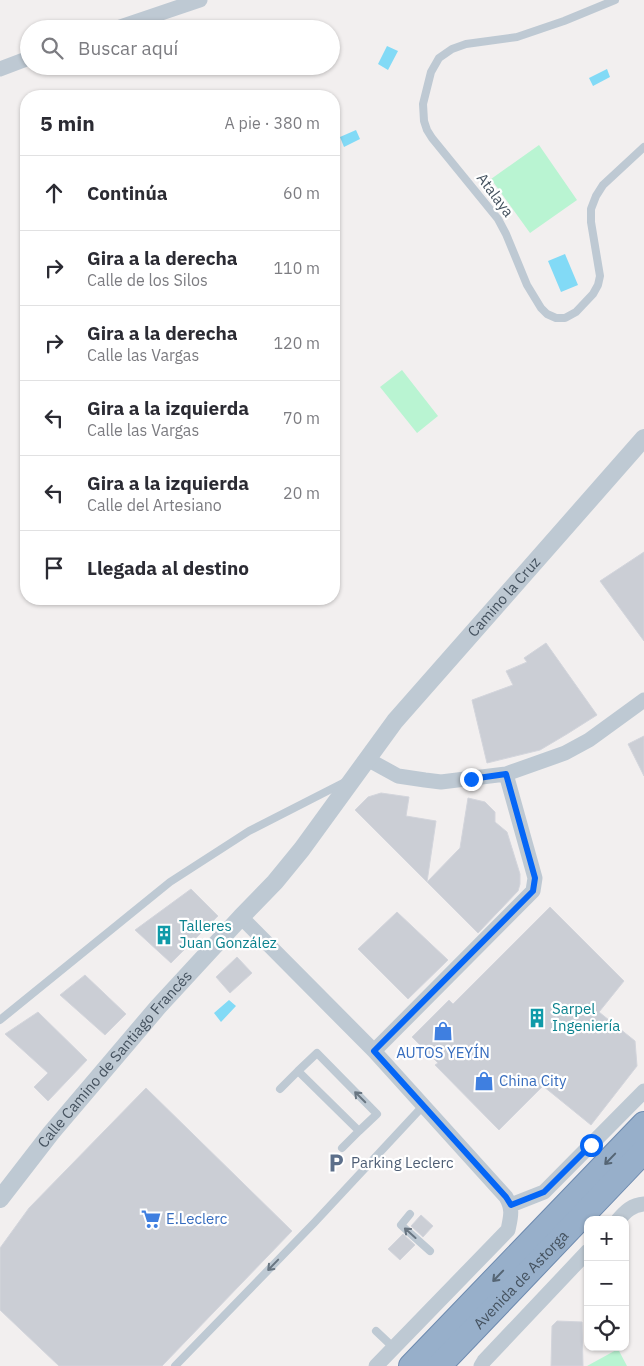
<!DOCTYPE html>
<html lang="es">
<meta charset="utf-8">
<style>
body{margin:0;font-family:"IBM Plex Sans",sans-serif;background:#f2f2f3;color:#2b2b33}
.controls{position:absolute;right:15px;bottom:15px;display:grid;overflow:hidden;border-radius:10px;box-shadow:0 1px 4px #0004}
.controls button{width:45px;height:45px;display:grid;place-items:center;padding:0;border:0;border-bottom:1px solid #e1e1e2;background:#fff;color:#2b2b33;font:25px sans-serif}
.stop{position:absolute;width:15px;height:15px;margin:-11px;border:4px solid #0566f6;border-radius:50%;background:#fff}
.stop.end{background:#0566f6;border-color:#fff;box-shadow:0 1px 5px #0008}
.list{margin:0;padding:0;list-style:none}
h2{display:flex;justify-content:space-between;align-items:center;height:65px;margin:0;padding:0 20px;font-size:21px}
h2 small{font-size:16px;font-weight:400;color:#7c7c81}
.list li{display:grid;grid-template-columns:32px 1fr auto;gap:15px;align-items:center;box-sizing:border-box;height:75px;padding:0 20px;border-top:1px solid #e1e1e2}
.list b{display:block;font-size:19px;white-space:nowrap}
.list p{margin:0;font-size:16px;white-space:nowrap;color:#7c7c81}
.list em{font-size:16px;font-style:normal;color:#7c7c81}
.icon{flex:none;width:28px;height:28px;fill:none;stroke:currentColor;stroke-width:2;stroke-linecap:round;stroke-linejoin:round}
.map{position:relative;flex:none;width:644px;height:1366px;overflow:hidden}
.search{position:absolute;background:#fff;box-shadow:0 1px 4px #0004;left:20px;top:20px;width:320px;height:55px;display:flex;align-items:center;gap:12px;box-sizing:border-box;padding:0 18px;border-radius:28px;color:#7c7c81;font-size:19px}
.panel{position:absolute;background:#fff;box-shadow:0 1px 4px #0004;left:20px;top:90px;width:320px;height:515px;border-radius:20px}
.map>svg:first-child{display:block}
.green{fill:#b9f4d2}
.water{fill:#82daf6}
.building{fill:#cbced5;stroke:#d3d5dc}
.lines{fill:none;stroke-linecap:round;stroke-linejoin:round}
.trunk-casing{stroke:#6d8aaf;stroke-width:26}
.service{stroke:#bec9d3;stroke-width:8}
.minor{stroke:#bec9d3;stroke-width:15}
.tertiary{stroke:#bec9d3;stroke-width:18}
.trunk{stroke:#97afca;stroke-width:24}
.oneway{stroke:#697682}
.oneway2{stroke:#556574}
.route{stroke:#0566f6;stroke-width:6}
.labels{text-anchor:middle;stroke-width:4.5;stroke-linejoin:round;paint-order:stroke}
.street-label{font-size:15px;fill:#45525f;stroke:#fff}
.culture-label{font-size:15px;fill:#0d838f;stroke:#fff;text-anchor:start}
.shop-label{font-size:15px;fill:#366cbe;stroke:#fff;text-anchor:start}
.service-label{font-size:15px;fill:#4e5e75;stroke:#fff;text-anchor:start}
</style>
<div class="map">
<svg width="644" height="1366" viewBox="0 0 644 1366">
<rect width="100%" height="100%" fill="#f2efef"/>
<!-- green -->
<path class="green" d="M539,145L577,200L530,233L491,179Z
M402,370L438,416L417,433L380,387Z
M618,1349L627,1366H587Z"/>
<!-- water -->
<path class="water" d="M387,46L398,51L388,70L378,64Z
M607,69L610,77L593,86L589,78Z
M356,130L360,139L344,147L340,137Z
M565,254L578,285L561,292L548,261Z
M229,1000L236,1006L221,1022L214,1013Z"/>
<!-- building -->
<path class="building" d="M644,552V641L600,581Z
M546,643L597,715L567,734L540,750L487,763L472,700L513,685L506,671L527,662L524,658Z
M644,736V776L628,744Z
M381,793L409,797L406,816L436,821L427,882L355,810L368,797Z
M468,798L485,802L495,812V822L507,832L520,874V884L518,891L478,933L427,882L460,848Z
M191,889L218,916L171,963L135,930Z
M550,907L624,981L599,1012L635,1041L637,1066L591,1125L543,1086L499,1130L435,1065L438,1063L412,1037L449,1000L453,1004Z
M397,912L448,960L408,999L358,949Z
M237,957L252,973L230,993L216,977Z
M85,975L126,1014L105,1035L60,995Z
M38,1012L87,1060L48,1101L34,1087L48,1073L5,1034Z
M146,1088L292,1231L162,1366H59L0,1310V1248L29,1208Z
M421,1215L433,1226L423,1237L411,1226Z
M403,1234L415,1245L400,1260L388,1249Z
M557,1321L582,1322L583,1366H551L552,1326Z"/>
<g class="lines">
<defs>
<g id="trunk">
<path d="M411,1366L644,1124"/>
<path id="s2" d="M439,1366L644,1151"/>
</g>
</defs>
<!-- trunk casing -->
<use href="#trunk" class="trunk-casing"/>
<!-- service -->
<path class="service" d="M615,0L564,21L517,37L466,44L452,49L439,58L431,72L423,104L424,121L427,130L432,138L498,219L506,234L527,285L541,308L547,314L556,318H565L576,312L593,294L598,285L600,276L591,222V209L596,196L603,185L644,147
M0,1020L170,882L249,831L345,782
M298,1071L317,1053L377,1114L359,1131
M280,1089L298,1071L359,1131L342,1148
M410,1214L401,1225L430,1251
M376,1331L394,1348
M175,1366L314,1223L423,1106"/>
<!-- minor -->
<path class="minor" d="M114,29L200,0
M0,69L29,58
M367,759L398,776L425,780L441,782L506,774L565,753L589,740L644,700
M241,917L374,1051L506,1197C513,1209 511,1216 508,1230L376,1366
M374,1051L533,891L535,878L506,774
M511,1205L544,1192L644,1091
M618,1220C626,1211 632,1205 644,1204
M481,1366L484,1361L588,1251"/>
<!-- tertiary -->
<path class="tertiary" id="s1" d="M0,1199L51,1133L158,1007L241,917L275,882L302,849L395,721L644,438"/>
<!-- trunk -->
<use href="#trunk" class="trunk"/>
</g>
<!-- one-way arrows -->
<defs><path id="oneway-shaft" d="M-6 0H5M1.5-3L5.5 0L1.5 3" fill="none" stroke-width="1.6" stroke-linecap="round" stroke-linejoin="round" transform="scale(1.25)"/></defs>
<g class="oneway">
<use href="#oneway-shaft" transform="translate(360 1097) rotate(-135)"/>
<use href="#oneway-shaft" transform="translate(410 1233) rotate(-138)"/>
<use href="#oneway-shaft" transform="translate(273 1265) rotate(134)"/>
</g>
<g class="oneway2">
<use href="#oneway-shaft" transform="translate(610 1159) rotate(134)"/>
<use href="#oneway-shaft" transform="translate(498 1276) rotate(134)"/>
</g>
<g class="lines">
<!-- route -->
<path class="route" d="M471,779L506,774L535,878L533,891L374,1051L506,1197L511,1205L544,1192L591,1145"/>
</g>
<!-- icons -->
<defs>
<symbol id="building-bare" viewBox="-9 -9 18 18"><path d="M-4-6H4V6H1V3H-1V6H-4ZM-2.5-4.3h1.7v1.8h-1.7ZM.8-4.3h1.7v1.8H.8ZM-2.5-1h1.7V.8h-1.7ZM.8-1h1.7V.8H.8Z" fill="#0f9aa8" stroke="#fff" stroke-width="2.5" paint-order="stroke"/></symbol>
<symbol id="shop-bare" viewBox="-9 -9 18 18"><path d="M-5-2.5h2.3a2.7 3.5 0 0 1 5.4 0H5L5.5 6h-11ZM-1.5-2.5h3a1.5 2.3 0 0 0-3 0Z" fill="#3f7fe0" stroke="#fff" stroke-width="2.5" paint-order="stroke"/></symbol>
<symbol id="parking-bare" viewBox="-9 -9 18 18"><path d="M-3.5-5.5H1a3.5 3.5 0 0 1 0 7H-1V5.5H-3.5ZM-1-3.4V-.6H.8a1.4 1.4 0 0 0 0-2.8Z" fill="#5c6f8a" stroke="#fff" stroke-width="2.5" paint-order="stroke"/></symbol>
<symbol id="supermarket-bare" viewBox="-9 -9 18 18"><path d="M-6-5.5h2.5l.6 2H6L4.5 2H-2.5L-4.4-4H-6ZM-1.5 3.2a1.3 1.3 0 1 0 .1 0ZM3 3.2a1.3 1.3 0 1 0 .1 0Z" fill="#3f7fe0" stroke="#fff" stroke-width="2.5" paint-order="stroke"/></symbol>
</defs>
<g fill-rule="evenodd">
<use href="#building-bare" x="150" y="921" width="28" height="28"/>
<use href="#building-bare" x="523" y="1004" width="28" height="28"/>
<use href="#shop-bare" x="429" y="1017" width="28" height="28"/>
<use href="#shop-bare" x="470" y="1067" width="28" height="28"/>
<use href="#parking-bare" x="322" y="1149" width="28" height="28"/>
<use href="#supermarket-bare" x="137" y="1205" width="28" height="28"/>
</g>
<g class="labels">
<!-- street labels -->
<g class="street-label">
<text transform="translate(495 195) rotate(53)" y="5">Atalaya</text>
<text dy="5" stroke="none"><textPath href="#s1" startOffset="786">Camino la Cruz</textPath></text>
<text dy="5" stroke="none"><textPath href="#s1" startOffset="181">Calle Camino de Santiago Francés</textPath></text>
<text dy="5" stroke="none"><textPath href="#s2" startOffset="119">Avenida de Astorga</textPath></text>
</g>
<!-- culture labels -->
<g class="culture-label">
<text x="179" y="931">Talleres<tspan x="179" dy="17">Juan González</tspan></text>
<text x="552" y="1014">Sarpel<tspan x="552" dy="17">Ingeniería</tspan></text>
</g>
<!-- shop labels -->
<g class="shop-label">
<text x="443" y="1058" text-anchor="middle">AUTOS YEYÍN</text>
<text x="499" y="1086">China City</text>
<text x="166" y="1224">E.Leclerc</text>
</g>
<!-- service labels -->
<g class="service-label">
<text x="351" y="1168">Parking Leclerc</text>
</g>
</g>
</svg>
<div class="controls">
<button>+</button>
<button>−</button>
<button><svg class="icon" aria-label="locate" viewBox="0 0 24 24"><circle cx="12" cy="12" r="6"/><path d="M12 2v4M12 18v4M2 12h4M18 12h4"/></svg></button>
</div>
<div class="stop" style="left:591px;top:1145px"></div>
<div class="stop end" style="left:471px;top:779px"></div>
<div class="search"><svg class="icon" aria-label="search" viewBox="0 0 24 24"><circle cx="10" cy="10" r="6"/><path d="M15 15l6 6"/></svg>Buscar aquí</div>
<section class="panel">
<h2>5 min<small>A pie · 380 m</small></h2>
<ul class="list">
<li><svg class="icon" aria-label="ahead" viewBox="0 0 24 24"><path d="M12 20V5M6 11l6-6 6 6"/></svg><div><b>Continúa</b></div><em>60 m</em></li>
<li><svg class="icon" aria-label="right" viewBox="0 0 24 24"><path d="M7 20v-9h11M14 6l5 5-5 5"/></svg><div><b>Gira a la derecha</b><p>Calle de los Silos</p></div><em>110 m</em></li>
<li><svg class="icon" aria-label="right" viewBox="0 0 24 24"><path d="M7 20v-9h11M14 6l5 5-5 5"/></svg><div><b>Gira a la derecha</b><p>Calle las Vargas</p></div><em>120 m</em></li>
<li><svg class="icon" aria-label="left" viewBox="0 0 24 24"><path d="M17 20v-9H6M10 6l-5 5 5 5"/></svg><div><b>Gira a la izquierda</b><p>Calle las Vargas</p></div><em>70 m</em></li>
<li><svg class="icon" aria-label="left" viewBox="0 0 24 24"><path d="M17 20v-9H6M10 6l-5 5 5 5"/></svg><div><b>Gira a la izquierda</b><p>Calle del Artesiano</p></div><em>20 m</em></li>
<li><svg class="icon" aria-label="arrive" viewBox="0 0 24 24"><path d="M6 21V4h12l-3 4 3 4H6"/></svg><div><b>Llegada al destino</b></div></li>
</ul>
</section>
</div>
